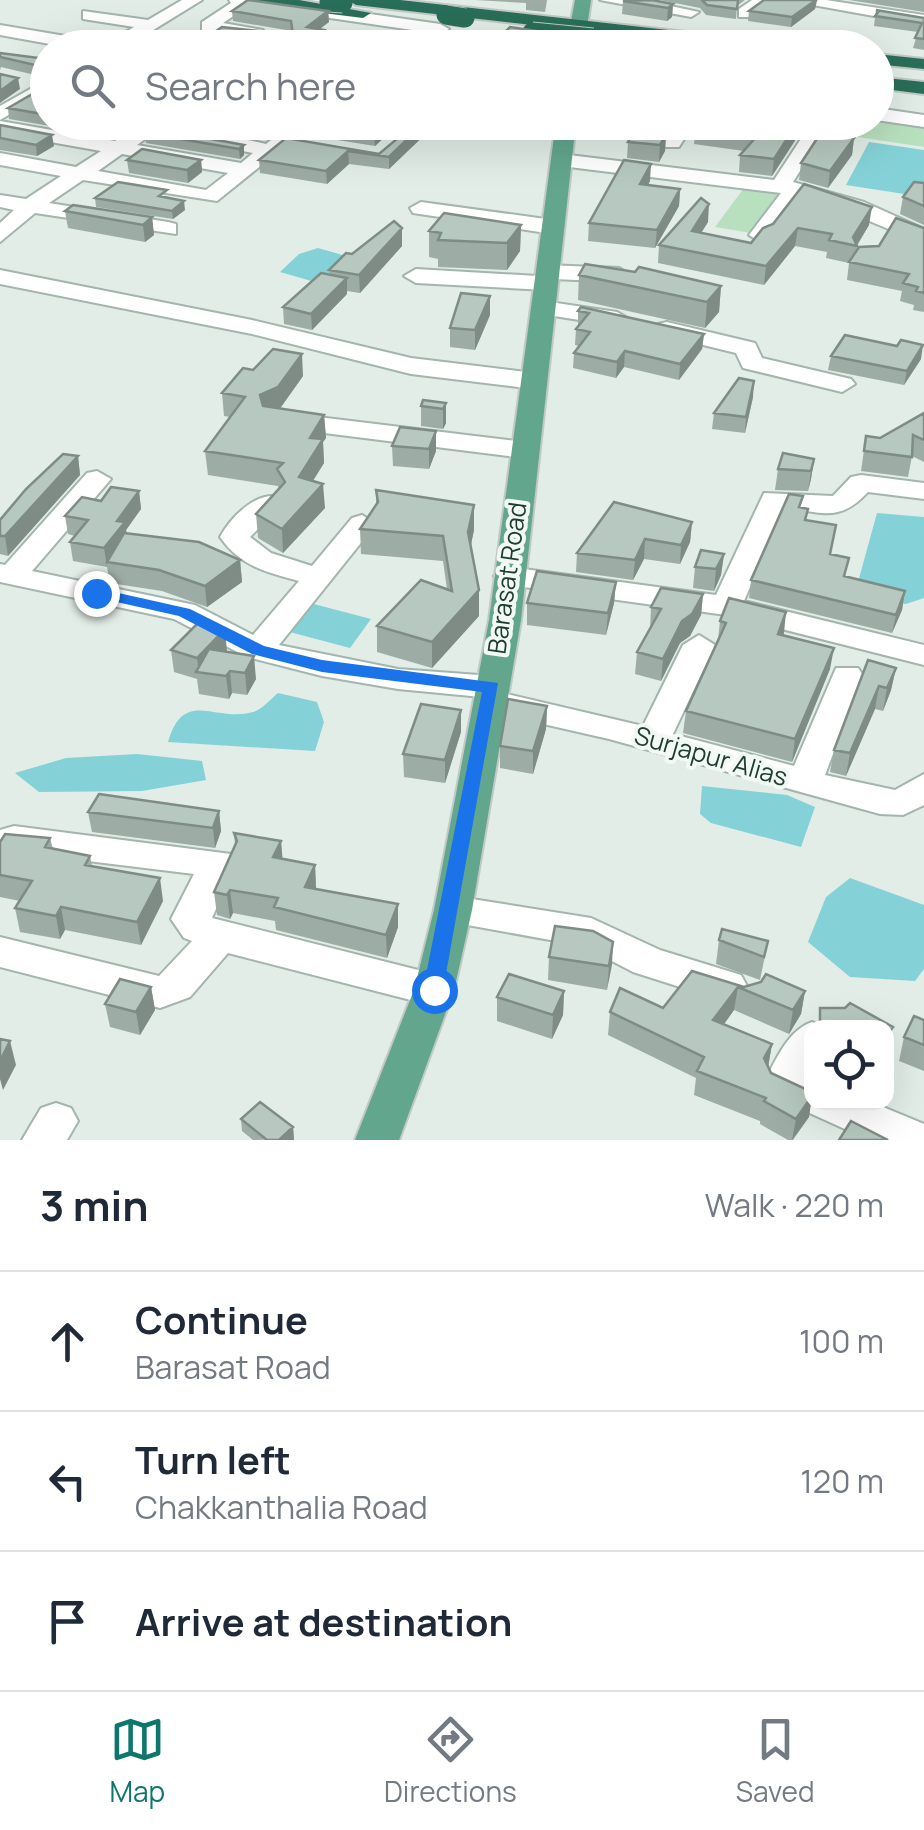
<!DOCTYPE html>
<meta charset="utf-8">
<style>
body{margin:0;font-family:Manrope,sans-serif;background:#f2f2f3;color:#1f2937}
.controls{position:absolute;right:30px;bottom:30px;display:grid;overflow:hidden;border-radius:20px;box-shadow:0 10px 40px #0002}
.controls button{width:90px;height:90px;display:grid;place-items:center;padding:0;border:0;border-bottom:2px solid #e0e1e3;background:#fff;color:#1f2937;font:50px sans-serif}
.stop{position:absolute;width:30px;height:30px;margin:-22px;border:8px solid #1a73e8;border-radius:50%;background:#fff}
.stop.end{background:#1a73e8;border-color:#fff;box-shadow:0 2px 10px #0008}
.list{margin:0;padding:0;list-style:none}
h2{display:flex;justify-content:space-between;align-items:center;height:130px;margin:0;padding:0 40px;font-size:42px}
h2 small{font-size:32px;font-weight:400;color:#747a83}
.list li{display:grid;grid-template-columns:65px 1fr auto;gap:30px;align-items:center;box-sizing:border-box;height:140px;padding:0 40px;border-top:2px solid #e0e1e3}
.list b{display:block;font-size:38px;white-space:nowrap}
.list p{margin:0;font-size:32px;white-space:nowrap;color:#747a83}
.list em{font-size:32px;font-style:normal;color:#747a83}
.icon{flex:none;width:55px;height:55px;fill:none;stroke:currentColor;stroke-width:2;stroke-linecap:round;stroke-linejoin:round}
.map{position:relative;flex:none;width:924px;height:1140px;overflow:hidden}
.search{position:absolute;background:#fff;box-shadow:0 10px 40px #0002;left:30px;right:30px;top:30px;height:110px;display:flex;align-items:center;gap:25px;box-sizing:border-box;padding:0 35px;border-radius:55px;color:#747a83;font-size:38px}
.sheet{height:550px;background:#fff}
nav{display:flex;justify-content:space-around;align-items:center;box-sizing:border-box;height:140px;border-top:2px solid #e0e1e3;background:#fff;font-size:28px;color:#747a83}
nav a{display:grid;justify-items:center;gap:5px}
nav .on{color:#0f766e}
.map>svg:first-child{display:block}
.green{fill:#b8e0be}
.water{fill:#84d2d7}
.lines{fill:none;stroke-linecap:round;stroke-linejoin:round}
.minor-casing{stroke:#a3b5ad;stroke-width:4}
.major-casing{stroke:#c1c9c6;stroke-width:4}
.highway-casing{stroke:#c1c9c6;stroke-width:4}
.minor{fill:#fff;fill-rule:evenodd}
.major{fill:#62a68d;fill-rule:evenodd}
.highway{fill:#296e58;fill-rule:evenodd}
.highway-bridge-casing{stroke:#c1c9c6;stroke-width:21;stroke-linecap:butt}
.highway-bridge{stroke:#296e58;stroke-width:19}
.wall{fill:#9daca4}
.shaded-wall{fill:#7f8c86}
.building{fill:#b6c8bf;stroke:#7f8c86;stroke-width:2.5}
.route{fill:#1a73e8}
.labels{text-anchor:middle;stroke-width:8;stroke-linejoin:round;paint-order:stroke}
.street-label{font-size:25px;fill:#203f33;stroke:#f2f9f5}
</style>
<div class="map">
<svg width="924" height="1140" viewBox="0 0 924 1140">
<rect width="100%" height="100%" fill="#e1ede6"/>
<!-- green -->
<path class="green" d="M877,117L924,124V147L825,132L830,123L876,122Z
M747,184L788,189L757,234L715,227Z"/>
<!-- water -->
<path class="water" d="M869,142L924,150V197L846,185Z
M318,248L346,256L338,269L315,282L280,272L299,254Z
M877,513L924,517V598L906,604L866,599L858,582Z
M310,603L371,619L350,648L286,631Z
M278,693L317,702L324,722L315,751L168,742C184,687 215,723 253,712C261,710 271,699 278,693Z
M137,754L202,761L206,780L142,791L39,792L15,773L66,758Z
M702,786L787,795L815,807L801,847L711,823L700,814Z
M850,878L924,905V969L915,981L850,977L808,942L826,897Z"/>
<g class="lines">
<defs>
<path id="minor" d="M182,0H202L124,48H72L0,35V25L107,43L134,27L83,19V11L148,20Z
M229,0H272L440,24L449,29L440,34L248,6L223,23L263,30V38L202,30V22L231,3Z
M600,0H642L699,12L691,17Z
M752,0H771L751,17H739V9Z
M785,0H826L924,15V25Z
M48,79V92L0,120V106Z
M876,108L924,115V127L876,120Z
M0,121L115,141L132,130V122H167L266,144L293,122H315L217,201L83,180L49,203L168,222L176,224V234L35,213L0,242V223L14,210L0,207V195L26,199L61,176L0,165V153L76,167L101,151L0,133ZM152,134L253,153L241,163L137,145ZM122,154L228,173L206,190L98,171Z
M676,122H695L679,147H665L662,143Z
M812,122H831L793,182L864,202L924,229V244L848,212L800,197L768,240L760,242L749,235L781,193L561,166L551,160L561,154L774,180Z
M421,202L553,220L564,227L553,234L413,213L410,208Z
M547,265L619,268L630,275L619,282L554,279L553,288L545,290L416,283L404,276L416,269L538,276L539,267Z
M0,270L252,320L411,358L534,373L547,381L534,389L411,374L252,334L0,284Z
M543,301L617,312L629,319L617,326L535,313V303Z
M667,322L755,343L762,358L851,379L855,384L842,392L743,368L736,353L658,334L655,329L658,324Z
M285,413L524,442L538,450L524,458L276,427L272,421Z
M97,471L111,479L32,571L195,605L253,635L299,581C266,572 240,566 220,537C231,517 256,491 280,497L284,503L250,537L271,553L312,566L352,518L362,515L376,524L279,645L398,669L492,676L504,680L508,687L504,694L492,698L398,689L322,676L247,657L174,619L0,582V564L5,565L87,473Z
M861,475L924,483V499L868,492C839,523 823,512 784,508L744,601L924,645V665L726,615L509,585L494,576L509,567L716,595L764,493L833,496L851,477Z
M699,635L715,645L673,734L794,766L836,668H858L863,675L825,775L895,790L924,774V805L903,815L880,814L609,739L495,713L490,705L495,697L507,694L643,726L683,645Z
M14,826L231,854L236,863L212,918L434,974L448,979L454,990L448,1001L434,1006L228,953L190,997L160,1008L0,967V937L159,976L192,941L184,938L171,919L194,874L14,852L0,856V830Z
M453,896L591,918L660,950L741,975L747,986L741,997L727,1002L633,972L583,946L440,920L434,910L440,900Z
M812,1022L827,1028H812V1102H871L924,1124V1140H869L770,1095L764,1083C775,1061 788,1030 812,1022Z
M56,1103L71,1108L78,1121L67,1140H22L41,1108Z"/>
<path id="major" d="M575,0H591L584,48H566Z
M556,122H576L521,620L472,910L454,990L399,1140H355L414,990L434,910L489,620Z"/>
<path id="highway" d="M251,0H299L371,13L363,18L259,5Z
M348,0H400L785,43L793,48H734L356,5Z
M876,54L924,59V69L876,64Z
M876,77L924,82V94L876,88Z"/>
</defs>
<!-- minor casing -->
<use href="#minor" class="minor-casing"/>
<!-- major casing -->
<use href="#major" class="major-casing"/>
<!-- highway casing -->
<use href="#highway" class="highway-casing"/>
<!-- minor -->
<use href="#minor" class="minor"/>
<!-- major -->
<use href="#major" class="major"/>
<!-- highway -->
<use href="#highway" class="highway"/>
<defs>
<path id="highway-bridge" d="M329,2L343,3
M446,15L465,18
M532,32L593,38"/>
</defs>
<!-- highway-bridge casing -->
<use href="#highway-bridge" class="highway-bridge-casing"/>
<!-- highway-bridge -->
<use href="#highway-bridge" class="highway-bridge"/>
</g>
<!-- wall -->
<path class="wall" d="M475,0H547L545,12L526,10V3Z
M660,0H745L737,6L736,19L706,15L700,8Z
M817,0L815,9L791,27L748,21L749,11Z
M849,0H924V12Z
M623,1L673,4L672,17L667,21L622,14Z
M876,10L924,18V50L913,48L918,32L874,26Z
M232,11H328L329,22L319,29L325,40L292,35V31L233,21Z
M0,53L46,59L48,56V78L1,67L0,70Z
M48,85V122H130L128,128L114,137L9,119L8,108Z
M186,122H286L265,140Z
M377,122H401L375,146L306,135V124L322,125L366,131Z
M807,122L772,176L739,172L740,155L744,151L694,144L696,127Z
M436,124L389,169L349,164L327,184L260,173L259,160L286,138L379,154Z
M0,125L54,146L37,156L0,150Z
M145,133L244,145V155L240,159L146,143Z
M666,134L665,151L659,162L627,158L628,142Z
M854,138L852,155L828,188L799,180L801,163Z
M127,160H201L202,172L188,183L129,173Z
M650,181L648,185L680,189L679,206L655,248L588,241L589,223Z
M924,183V225L900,214L903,197Z
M95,198H168L185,210L173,219L96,207Z
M65,211L152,217L154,235L145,242L68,228Z
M708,222L701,233L751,243L763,228L869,225L857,246L856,252L879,246L924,228V312L913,310L914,305L900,301L902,291L847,280L849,263L826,258L827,252L795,246L764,285L658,263L659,245Z
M521,225L520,251L507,270L438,267V259L429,257V231Z
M402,246L360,293L347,291V294L312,330L284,324L283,307L330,275L329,270L352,254Z
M579,275L721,286L719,312L705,328L578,300Z
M578,311L704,334L702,349L679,380L624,367L616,378L573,368L574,353L579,346L575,345L576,329L578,327Z
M490,315L475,350L450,347V328Z
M831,356L921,359L904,385L828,370Z
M303,376L280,408L324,415L326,438L323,442L324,463L313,481L325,508L283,553L258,538L256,514L279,489L278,486L208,475L205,451L230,417L224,416L222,393Z
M753,397L745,433L712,429L714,413Z
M446,403V423L443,429L421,426V406Z
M924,413V462L912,456L908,477L861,471L866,436L880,438Z
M400,427L436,451L429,469L393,466L392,446Z
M78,456L80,475L8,556L0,554V520Z
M814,459L811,479L808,491L775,490L778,469Z
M376,490L474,530L471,545L479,590V616L432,668L377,652V626L447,589L443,561L361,554L360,529L376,505Z
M139,491L141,509L126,530L127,534L240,560L242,582L207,607L162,591L110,583L107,567L73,561L70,542L75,536L68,534L65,516L101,501Z
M801,508L808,509L806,521L846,576L905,591L902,610L892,633L749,598L751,580Z
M692,522L690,542L680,564L644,559L633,580L576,572L577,553Z
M724,554L721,575L714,591L693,588L695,567Z
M616,582L614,603L606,635L527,625V603Z
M703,594L701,615L690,636L680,643L661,681L635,674L637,652L650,629L651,607Z
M720,621L830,669L792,762L683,733L686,711L718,640Z
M171,650L227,651L226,652L256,679L247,695L232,693L229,699L199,694L197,679L174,672Z
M868,660L896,668L891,690L883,711L875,709L846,776L830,772L834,750Z
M547,706L546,729L533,774L500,768V746Z
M461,732L445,783L404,777L403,754Z
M219,811L221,831L215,848L92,832L88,812Z
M234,833L281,841L282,859L315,865L316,889L398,927L387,958L276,930L275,921L233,913L230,919L217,915L214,892L235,845Z
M50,838L53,849L90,856L92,866L163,901L141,945L65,930L60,939L20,932L15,908L20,901L0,897V842Z
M719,940L768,941L760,980L716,964Z
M613,942L607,990L548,980L549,957Z
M692,971L744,987L805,991L801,1014L789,1034L734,1010L724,1024L772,1044L768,1067L771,1073L812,1092L809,1117L793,1140H788L760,1124V1121L694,1095L696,1078L608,1035L610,1012L663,1008Z
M151,987L155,1010L140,1035L110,1027L105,1004Z
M564,991L563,1015L552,1039L497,1021V997Z
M924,1020V1071L899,1061L904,1037Z
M241,1119L293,1127L294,1139L253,1140L242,1131Z"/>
<!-- shaded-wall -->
<path class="shaded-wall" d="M817,0L815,9L791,27L792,17Z
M673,4L672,17L667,21L668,8Z
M328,11L329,22L308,38L307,27Z
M324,30L325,40L315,48H301Z
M537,31L536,48H518Z
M18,78L20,89L0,103V91Z
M118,122H130L128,128L114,137L113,126Z
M272,122H286L265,140L264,129Z
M388,122H401L375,146L374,135Z
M425,122H436V124L389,169V157Z
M798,122H807L772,176L774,159Z
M666,134L665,151L659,162L660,145Z
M52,135L54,146L37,156L36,145Z
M854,138L852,155L828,188L830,171Z
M244,145V155L240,159L239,149Z
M348,151L349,164L327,184L326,171Z
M201,160L202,172L188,183L187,170Z
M651,164L650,181L639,201L640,184Z
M680,189L679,206L655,248L657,230Z
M184,201L185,210L173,219L172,211Z
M709,204L708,222L691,249L692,231Z
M872,207L869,225L856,246L853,237Z
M152,217L154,235L145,242L143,225Z
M521,225L520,251L507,270V243Z
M402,228V246L360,293L359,275Z
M798,228L795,246L764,285L766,266Z
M347,278V294L312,330L311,314Z
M721,286L719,312L705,328L707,302Z
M490,296V315L475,350V330Z
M704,334L702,349L679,380L680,364Z
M923,345L921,359L904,385L907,371Z
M625,351L624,367L616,378L617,362Z
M302,354L303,376L279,410L262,418L260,395Z
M754,381L753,397L745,433L746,417Z
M446,403V423L443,429V409Z
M324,415L326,438L323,442L324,463L300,501L299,477L310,438Z
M436,431V451L429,469V449Z
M78,456L80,475L8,556L5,536Z
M814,459L811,479L808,491L811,471Z
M323,484L325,508L283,553L282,529Z
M139,491L141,509L126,530L128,541L107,562V567L104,548L117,521Z
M474,505V530L468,557V532Z
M692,522L690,542L680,564L681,545Z
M645,539L644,559L633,580L635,560Z
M724,554L721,575L714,591L716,569Z
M240,560L242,582L207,607L205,586Z
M616,582L614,603L606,635L608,613Z
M479,590V616L432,668V642Z
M905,591L902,610L892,633L896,615Z
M703,594L701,615L690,636L680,643L661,681L663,659L682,621Z
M786,612L784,633L775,656L778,634Z
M225,629L227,651L206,673L199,672L197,658Z
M834,648L830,669L792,762L795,739Z
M254,656L256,679L247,695L245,673Z
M896,668L891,690L883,711L887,688Z
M230,671L232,693L229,699L226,676Z
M879,686L875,709L846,776L850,753Z
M547,706L546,729L533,774V751Z
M461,710V732L445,783V760Z
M219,811L221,831L215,848L213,828Z
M281,841L283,864L273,857Z
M315,865L316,888L307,911L305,887Z
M160,878L163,901L141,945L137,922Z
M230,890L233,913L230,919L227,895Z
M398,904V927L387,958L386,935Z
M61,907L65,930L60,939L56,916Z
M613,942L612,965L607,990L609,966Z
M151,987L155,1010L140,1035L136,1012Z
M738,987L734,1010L710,1044L713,1020Z
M564,991L563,1015L552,1039L553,1015Z
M805,991L801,1014L789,1034L793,1010Z
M893,1027L887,1050L886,1051V1035Z
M10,1041L16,1065L3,1090L0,1079V1061Z
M772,1044L768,1067L764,1058Z
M812,1096L809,1117L792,1140L796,1119Z
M293,1127L294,1140H279Z"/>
<!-- building -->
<path class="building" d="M248,0L328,11L307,27L324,30L301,48H191L222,27L293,35L291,21L232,11Z
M652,0L673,4L668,8L623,1Z
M702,0H738L737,9L707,5Z
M764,0H816L792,17L749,11Z
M876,10L924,18V39L915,38L922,23L875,16L879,11Z
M510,27L537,31L518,48H489Z
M55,41L98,48H52Z
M0,53L46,59L48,56V68L0,57Z
M0,74L18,78L0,91Z
M48,85V115L8,108Z
M94,122H118L113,126Z
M236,122H272L264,129Z
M307,122L366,131L377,122H388L374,135L306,124Z
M417,122H425L389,157L348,151L326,171L259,160L286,138L379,154Z
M699,122H798L774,159L740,155L757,136L696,127Z
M0,125L52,135L36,145L0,138Z
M638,126L666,134L660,145L628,142Z
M152,128L244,145L239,149L145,133Z
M822,131L854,138L830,171L801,163Z
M142,149L201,160L187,170L127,160Z
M624,160L651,164L640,184L680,189L657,230L589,223Z
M118,182L167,190L159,196L184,201L172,211L95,198Z
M914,182L924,183V206L903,197Z
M804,184L872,207L853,237L857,246L829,240L832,234L798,228L766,266L659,245L701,198L709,204L692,231L751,243L763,228L773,224Z
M73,205L152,217L143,225L65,211Z
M444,213L521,225L507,243L438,240L441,233L429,231Z
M896,218L924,228V293L916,291L918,287L903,283L909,274L849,262L859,247L879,246Z
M394,221L402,228L359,275L329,270L346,253L352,254Z
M585,264L635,272L639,267L721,286L707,302L579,275Z
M321,273L347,278L311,314L283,307Z
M461,293L490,296L475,330L450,328Z
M581,307L704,334L680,364L625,351L617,362L574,353L590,332L576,329L589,313L578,311Z
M845,335L897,346L901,340L923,345L907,371L831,356Z
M273,349L302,354L278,387L260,395L263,406L324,415L310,438L323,439L299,477L323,484L282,529L256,514L285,482L277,469L283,463L205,451L245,397L222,393L243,368L253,370Z
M739,378L754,381L746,417L714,413Z
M423,400L446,403L443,409L421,406Z
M924,413V440L913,435L912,457L864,451L866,436L880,438Z
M400,427L436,431L429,449L392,446Z
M783,453L814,459L811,471L778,469Z
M63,454L78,456L5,536H0V520L26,489Z
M111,487L139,491L117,521L125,522L104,548L70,542L88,520L65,516L82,497L101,501Z
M376,490L474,505L468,532L479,590L432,642L377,626L421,580L452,591L443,536L360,529L378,502Z
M789,494L803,496L799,507L808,509L805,520L836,525L830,554L849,558L844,576L905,591L896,615L751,580Z
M614,502L692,522L681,545L645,539L635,560L577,553Z
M124,533L199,542L240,560L205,586L159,570L107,562Z
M701,550L724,554L716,569L695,567Z
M537,571L616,582L608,613L527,603Z
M661,588L703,594L692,614L682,621L663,659L637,652L661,609L651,607Z
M729,598L786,612L778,634L834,648L795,739L686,711L726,623L720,621Z
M201,620L225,629L197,658L171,650Z
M209,649L254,656L245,673L230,671L226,676L196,672Z
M868,660L896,668L887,688L879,686L850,753L834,750Z
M508,699L547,706L533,751L500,746Z
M421,704L461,710L445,760L403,754Z
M99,794L219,811L213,828L88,812Z
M234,833L281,841L273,857L315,865L305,887L398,904L386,935L274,907L278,898L230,890L227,895L214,892L237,841Z
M5,834L50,838L45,847L90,856L85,865L160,878L137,922L61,907L56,916L15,908L32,881L0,875V842Z
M555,926L593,931L613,942L609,966L549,957Z
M722,929L768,941L764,957L719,940Z
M692,971L744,987L761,982L766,974L805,991L793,1010L738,987L713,1020L772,1044L764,1058L771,1073L812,1092V1096L796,1119L764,1101L766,1098L697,1071L704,1057L610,1012L620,988L663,1008Z
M509,974L564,991L553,1015L497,997Z
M120,979L151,987L136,1012L105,1004Z
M850,1003L893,1027L886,1035V1028H820V1008H845Z
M914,1016L924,1020V1045L904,1037Z
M0,1039L10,1041L0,1061Z
M260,1102L293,1127L279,1140H267L241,1119Z
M851,1121L888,1140H839Z"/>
<!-- route -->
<path class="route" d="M96,588L190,609L264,646L322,660L498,683L442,996H426L423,990L482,692L322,672L252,654L179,616L90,596V589Z"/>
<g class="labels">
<!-- street labels -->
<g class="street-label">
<text transform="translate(507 578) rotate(-82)" y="9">Barasat Road</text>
<text transform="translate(711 756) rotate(16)" y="9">Surjapur Alias</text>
</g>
</g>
</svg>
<div class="controls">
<button><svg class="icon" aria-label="locate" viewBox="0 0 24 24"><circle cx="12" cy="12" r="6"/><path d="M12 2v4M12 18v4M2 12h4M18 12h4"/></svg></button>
</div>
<div class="stop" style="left:434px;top:990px"></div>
<div class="stop end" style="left:96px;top:593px"></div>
<div class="search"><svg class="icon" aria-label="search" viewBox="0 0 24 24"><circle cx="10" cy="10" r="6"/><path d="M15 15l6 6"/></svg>Search here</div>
</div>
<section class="sheet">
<h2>3 min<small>Walk · 220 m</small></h2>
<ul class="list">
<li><svg class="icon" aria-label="ahead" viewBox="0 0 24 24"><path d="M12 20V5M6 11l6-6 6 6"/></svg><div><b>Continue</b><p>Barasat Road</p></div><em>100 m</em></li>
<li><svg class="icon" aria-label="left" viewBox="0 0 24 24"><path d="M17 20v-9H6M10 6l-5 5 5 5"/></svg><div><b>Turn left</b><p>Chakkanthalia Road</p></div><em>120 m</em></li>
<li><svg class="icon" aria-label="arrive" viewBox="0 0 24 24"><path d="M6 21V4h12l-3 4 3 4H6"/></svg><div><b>Arrive at destination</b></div></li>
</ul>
</section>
<nav>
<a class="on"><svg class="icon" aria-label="map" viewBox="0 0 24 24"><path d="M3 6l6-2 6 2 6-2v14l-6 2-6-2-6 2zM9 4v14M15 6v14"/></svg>Map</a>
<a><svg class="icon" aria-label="directions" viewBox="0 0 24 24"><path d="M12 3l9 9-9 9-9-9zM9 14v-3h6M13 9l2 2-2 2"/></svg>Directions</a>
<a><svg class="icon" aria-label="saved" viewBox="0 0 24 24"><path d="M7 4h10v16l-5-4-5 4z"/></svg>Saved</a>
</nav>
